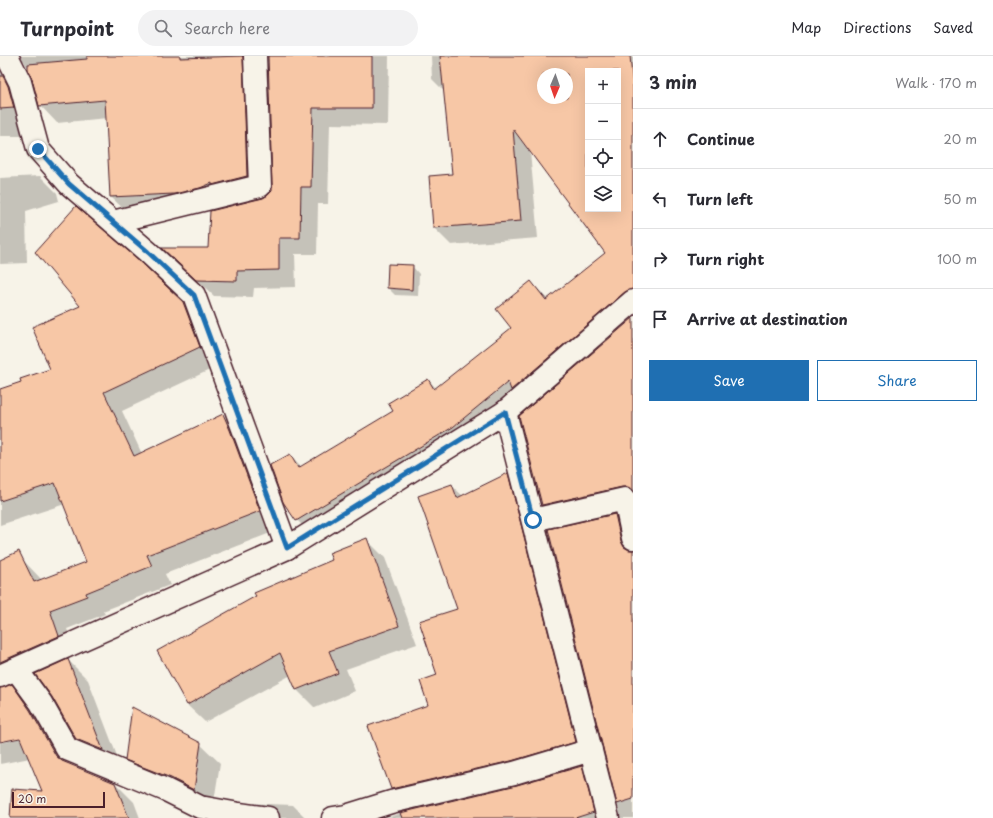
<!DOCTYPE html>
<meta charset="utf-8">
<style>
body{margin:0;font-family:"Playpen Sans",sans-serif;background:#f2f2f3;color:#2b2b33}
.controls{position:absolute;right:12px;top:12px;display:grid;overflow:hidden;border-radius:0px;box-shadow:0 4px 16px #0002}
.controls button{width:36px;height:36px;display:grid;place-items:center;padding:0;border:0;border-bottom:1px solid #e1e1e2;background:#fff;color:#2b2b33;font:20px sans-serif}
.compass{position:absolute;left:537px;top:12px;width:36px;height:36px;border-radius:50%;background:#fff;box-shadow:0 4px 16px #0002;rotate:182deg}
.scale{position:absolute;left:12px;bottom:10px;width:93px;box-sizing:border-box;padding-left:4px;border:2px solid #4a1f2b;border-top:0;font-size:11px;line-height:14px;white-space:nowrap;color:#4a1f2b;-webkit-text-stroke:3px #f7f3e8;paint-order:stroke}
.stop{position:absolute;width:12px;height:12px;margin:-9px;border:3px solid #1f6fb2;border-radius:50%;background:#fff}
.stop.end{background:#1f6fb2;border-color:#fff;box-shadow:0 1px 4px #0008}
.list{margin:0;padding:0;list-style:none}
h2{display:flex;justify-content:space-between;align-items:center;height:52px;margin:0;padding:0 16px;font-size:17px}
h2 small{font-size:13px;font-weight:400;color:#7c7c81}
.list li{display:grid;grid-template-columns:26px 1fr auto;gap:12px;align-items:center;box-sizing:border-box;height:60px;padding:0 16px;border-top:1px solid #e1e1e2}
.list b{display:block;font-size:15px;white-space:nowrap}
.list em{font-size:13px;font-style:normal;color:#7c7c81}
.actions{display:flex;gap:8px;padding:12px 16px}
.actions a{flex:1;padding:9px 0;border:1px solid #1f6fb2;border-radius:0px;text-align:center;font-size:14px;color:#1f6fb2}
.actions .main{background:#1f6fb2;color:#fff}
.icon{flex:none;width:22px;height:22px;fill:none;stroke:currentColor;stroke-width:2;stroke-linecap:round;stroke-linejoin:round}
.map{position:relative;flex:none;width:633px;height:762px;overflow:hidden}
header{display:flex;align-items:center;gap:24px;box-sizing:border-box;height:56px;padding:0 20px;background:#fff;border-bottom:1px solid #e1e1e2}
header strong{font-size:19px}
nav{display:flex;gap:22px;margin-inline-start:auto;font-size:14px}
.search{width:280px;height:36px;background:#f2f2f3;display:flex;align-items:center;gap:10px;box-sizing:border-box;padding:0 14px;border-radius:22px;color:#7c7c81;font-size:15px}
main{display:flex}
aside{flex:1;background:#fff}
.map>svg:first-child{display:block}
.shadow{fill:#0003;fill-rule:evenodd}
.building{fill:#f7c7a6;stroke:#4a1f2b;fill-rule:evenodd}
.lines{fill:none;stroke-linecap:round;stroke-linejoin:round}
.minor-casing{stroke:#4a1f2b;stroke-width:25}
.secondary-casing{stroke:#4a1f2b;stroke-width:25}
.minor{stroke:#f7f3e8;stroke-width:22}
.secondary{stroke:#f7f3e8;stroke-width:22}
.route{stroke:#1f6fb2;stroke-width:5}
</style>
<header>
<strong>Turnpoint</strong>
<div class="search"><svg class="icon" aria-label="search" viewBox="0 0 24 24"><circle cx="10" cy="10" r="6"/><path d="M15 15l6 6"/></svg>Search here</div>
<nav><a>Map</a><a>Directions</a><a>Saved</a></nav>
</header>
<main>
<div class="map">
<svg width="633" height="762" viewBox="0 0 633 762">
<rect width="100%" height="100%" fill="#f7f3e8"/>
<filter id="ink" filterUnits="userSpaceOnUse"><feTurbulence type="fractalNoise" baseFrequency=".025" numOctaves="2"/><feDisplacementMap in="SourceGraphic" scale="8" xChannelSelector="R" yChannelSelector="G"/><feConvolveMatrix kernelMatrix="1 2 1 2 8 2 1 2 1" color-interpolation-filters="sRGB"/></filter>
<g filter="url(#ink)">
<!-- shadow -->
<path class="shadow" d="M0,0H389L388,69L330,68L328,148H318L317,198H295L296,231L254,232L253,241L214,240L181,209L209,193L272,136L269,5L265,7L264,137L129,158L111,141L107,62L57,67L40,49L33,22L24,5L18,6L33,80H0Z
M431,0H633V250L572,298L579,307L529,351L523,345L314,481L297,464L289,399L301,411L394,355L428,324L436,332L512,272L531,226L548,243L606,197L530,95L538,182L451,189L434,172L453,119L444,35L432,23ZM588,15H618V153H588ZM543,18H567V42H543Z
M40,120L57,137L59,145L26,155L27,207L0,208V122Z
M412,210L419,218L418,240L395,239L388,232Z
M183,247L201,266L218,310L122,355L142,398L223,359L241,378L278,474L165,518L170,529L103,555L105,558L67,573L77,598L67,603L88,624L122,713L96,702L77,682L53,640L36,617L11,629L30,648L49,673L68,708L115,727L134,746L140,762H11L43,736L30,702L0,708V687L26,681L25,680L0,685V521L22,503L42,524L87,507L65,448L0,469V334L22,326L51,313Z
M633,265V452L562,469L542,449Z
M507,419L522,434L590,700L407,748L392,733L429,649L458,553L452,430L463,440Z
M615,459L633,477V762H621L549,474Z
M367,484L385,502L417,588L346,613L355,635L315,652L297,634L291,619L205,666L187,649L333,505Z
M200,688L220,707L213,752L146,723L126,703Z
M582,711L597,726L606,762H387L395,759L517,730Z
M242,747L293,749L306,762H258Z"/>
<!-- building -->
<path class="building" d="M87,0H180V2L243,0L247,120L212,129V127L200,132L174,138L110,141L105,44L39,50L32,23L28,14V8L87,3Z
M268,0H372V52H313L311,131H301L300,182H279V214L237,215V225L196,224L162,192H208L210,155L263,142L268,139L272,135V130Z
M440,0H630L633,31V233L625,236L511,334L508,326L453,371L296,465L283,446L270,409L290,398L298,412L393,355L388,347L428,323L434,333L511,272L496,253L531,225L546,244L605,197L513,73L521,165L433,172L429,120L452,118ZM588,15H618V153H588ZM543,18H567V42H543Z
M0,20H3L8,30L14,52L0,53Z
M76,150L140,205L183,246L200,291L104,336L134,400L223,358L230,374L260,455L147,499L152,510L86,537L87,540L50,554L59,580L0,606V504L19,495L34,526L86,506L55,427L0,445V333L21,326L20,323L50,313L32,271L80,250L35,196Z
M388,208L413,209L412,234L387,232Z
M633,262V434L628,431H622L542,449L519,360Z
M508,417L576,686L511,705L391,733L368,670L428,649L420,625L437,619L419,565L457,553L418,440L452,428L457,442Z
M615,458L621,485L624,491L629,494H633V743L617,748L548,473Z
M367,482L399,570L329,595L338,617L296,634L280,597L187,649L157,595L256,540L254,537L332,504L329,497Z
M68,603L103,694L76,683L52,641L35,618Z
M12,628L30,654L56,700L62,705L115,727L129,762H10L12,733L42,735L20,682L0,686V632Z
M132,651L201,687L194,734L171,722L125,704Z
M582,710L594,756L575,762H402L400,757L517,729Z"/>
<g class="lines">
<defs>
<path id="minor" d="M7,0L20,26L38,93L69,128L148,196L194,239L287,492
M113,166L260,130L255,0
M505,356L608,762
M533,464L625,443L633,482
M16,613L41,647L67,693L166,734L200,751L239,758L268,762
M333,762L346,760L391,746L514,717L591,694"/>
<path id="secondary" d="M0,620L287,492L505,356L633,245"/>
</defs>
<!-- minor casing -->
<use href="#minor" class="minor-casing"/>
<!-- secondary casing -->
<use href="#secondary" class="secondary-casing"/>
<!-- minor -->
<use href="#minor" class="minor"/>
<!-- secondary -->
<use href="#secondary" class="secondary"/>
</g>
</g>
<g class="lines" filter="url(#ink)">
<!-- route -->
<path class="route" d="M38,93L69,128L148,196L194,239L287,492L505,356L533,464"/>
</g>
</svg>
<div class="controls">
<button>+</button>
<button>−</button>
<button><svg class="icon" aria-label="locate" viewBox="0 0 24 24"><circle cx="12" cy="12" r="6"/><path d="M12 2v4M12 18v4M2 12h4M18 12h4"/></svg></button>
<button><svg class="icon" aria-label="layers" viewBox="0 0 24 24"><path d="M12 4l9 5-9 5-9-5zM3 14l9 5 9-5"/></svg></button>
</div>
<svg class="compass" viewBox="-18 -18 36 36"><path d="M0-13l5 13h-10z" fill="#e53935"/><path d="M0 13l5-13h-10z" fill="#7c7c81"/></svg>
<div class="scale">20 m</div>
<div class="stop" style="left:533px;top:464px"></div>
<div class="stop end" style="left:38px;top:93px"></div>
</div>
<aside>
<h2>3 min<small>Walk · 170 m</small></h2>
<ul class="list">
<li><svg class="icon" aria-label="ahead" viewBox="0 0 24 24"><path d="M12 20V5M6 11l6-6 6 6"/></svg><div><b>Continue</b></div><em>20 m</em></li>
<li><svg class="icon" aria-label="left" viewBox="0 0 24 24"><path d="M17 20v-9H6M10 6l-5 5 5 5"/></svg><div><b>Turn left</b></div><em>50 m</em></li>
<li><svg class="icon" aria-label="right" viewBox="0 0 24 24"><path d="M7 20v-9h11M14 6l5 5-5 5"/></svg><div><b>Turn right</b></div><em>100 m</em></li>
<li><svg class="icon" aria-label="arrive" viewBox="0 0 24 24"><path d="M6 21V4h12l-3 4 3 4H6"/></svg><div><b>Arrive at destination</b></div></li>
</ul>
<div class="actions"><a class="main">Save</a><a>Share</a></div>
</aside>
</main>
